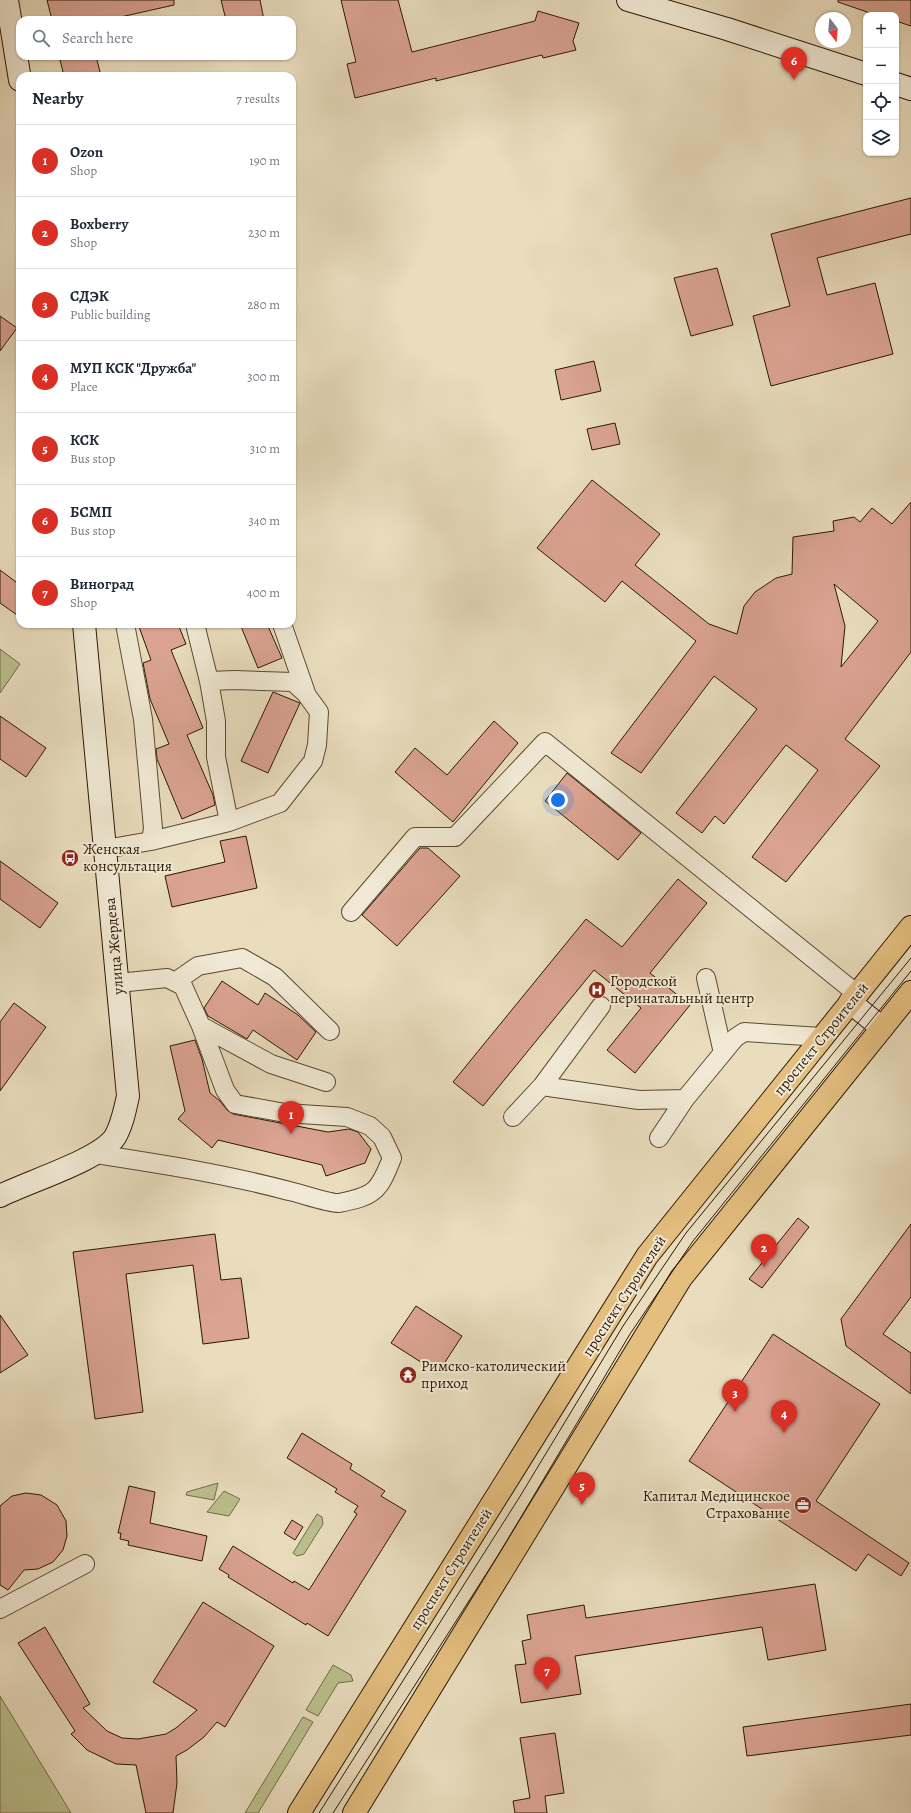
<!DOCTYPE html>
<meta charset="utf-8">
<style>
body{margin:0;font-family:Alegreya,serif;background:#f6f6f7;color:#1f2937}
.controls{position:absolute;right:12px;top:12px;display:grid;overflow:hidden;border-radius:8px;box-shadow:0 1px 3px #0004}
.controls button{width:36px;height:36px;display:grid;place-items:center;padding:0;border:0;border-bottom:1px solid #e0e1e3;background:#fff;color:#1f2937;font:20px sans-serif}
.compass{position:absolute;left:815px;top:12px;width:36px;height:36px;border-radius:50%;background:#fff;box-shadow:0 1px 3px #0004;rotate:164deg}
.you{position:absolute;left:558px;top:800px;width:14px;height:14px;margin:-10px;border:3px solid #fff;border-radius:50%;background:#1a73e8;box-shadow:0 0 0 6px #1a73e833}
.badge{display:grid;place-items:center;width:26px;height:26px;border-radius:50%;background:#d93025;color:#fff;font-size:13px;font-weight:700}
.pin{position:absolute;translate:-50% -33px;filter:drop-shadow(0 1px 2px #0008)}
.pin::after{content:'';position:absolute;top:21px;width:14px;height:12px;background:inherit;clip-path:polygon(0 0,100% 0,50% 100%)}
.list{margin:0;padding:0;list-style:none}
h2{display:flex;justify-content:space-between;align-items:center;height:52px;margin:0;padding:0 16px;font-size:17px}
h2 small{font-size:13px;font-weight:400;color:#747a83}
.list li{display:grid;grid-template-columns:26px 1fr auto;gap:12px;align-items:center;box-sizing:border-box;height:72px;padding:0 16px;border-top:1px solid #e0e1e3}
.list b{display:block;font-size:15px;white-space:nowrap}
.list p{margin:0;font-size:13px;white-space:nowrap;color:#747a83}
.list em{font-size:13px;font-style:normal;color:#747a83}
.icon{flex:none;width:22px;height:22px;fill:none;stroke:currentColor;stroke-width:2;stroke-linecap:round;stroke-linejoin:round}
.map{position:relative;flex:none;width:911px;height:1813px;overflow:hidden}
.search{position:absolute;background:#fff;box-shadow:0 1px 3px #0004;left:16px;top:16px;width:280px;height:44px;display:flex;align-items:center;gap:10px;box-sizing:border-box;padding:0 14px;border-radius:12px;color:#747a83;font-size:15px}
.panel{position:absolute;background:#fff;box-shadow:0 1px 3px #0004;left:16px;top:72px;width:280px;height:556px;border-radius:12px}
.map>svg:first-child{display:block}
.green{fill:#bbbf8e;stroke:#746c48}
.building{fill:#daa392;stroke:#2c1801;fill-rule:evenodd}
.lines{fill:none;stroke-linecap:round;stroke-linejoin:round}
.street-casing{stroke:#5b4930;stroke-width:20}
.secondary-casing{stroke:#2c1801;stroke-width:24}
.primary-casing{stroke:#2c1801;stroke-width:24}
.street{stroke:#f1e9d5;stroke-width:18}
.secondary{stroke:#f1e9d5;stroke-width:22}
.primary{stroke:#e4be7f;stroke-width:22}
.tram{stroke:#2c1801;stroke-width:1}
.labels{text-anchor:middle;stroke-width:4;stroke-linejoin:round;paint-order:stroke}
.poi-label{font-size:15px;fill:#2c1801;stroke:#f1e9d5;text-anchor:start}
.street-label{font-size:15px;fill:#2c1801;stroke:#f1e9d5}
</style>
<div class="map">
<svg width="911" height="1813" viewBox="0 0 911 1813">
<rect width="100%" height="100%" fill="#e9ddbe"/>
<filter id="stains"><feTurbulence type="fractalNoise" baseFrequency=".005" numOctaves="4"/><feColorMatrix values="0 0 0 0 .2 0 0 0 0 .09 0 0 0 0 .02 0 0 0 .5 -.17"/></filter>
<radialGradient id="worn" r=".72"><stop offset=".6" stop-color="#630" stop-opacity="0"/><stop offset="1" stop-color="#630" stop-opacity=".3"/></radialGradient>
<!-- green -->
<path class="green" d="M0,649L20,664L0,693Z
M218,1483L214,1500L186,1495L187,1492Z
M224,1491L240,1499L229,1516L207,1512Z
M317,1514L322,1517L323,1524L304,1554L297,1556L293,1553Z
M333,1665L351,1675L353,1681L338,1683L318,1716L306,1710Z
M0,1696L71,1813H0Z
M303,1717L313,1722L258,1813H245Z"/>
<!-- building -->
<path class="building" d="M47,0H174V5L107,20H52Z
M221,0H260L264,20H226Z
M341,0H398L412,52L535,21L538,11L579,23L573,41L576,50L543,58L542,55L436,81V78L355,98L347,64L356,62Z
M838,0H911V26L896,21V15H876L838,2Z
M59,56H96L101,76H64Z
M911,198V234L817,258L827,295L875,283L893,354L771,386L753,316L790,306L771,234Z
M717,268L733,325L691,336L674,278Z
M0,316L17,328L0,351Z
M594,361L601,391L561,400L555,370Z
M615,423L620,444L592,450L587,429Z
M592,480L660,534L635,565L709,624L737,634L744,606L755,592L776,578L792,574L793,537L834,531L833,521L854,517L860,522L872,508L892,524L911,502V652L845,739L880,766L786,882L752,857L818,770L786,745L724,824L715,816L702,833L676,813L757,709L714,676L641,773L611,753L696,641L622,581L605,602L537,548ZM834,584L878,621L841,667L845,626Z
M0,570L20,585V617L0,603Z
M138,624H178L186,644L171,650L203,728L187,735L213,795L215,805L182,819L157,759L156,749L169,744L150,699L143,663L151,660Z
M240,624H267L282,658L258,668Z
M273,692L300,703L268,773L241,761Z
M0,716L46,748L26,777L0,759Z
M494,721L518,743L453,822L395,772L415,748L447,775Z
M567,773L641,833L618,860L545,801Z
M246,836L257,888L172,907L165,876L225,862L220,841Z
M420,848H428L460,876L397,946L362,915Z
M0,861L58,903L40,928L0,899Z
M678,879L707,903L650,973L690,1005L635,1073L607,1050L641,1008L594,970L483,1106L453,1082L586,919L622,947Z
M222,981L258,1005L265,993L298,1015L316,1032L297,1060L253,1030L247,1039L208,1016L204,1008Z
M14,1003L46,1027L0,1091V1022Z
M195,1040L202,1059L210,1093L220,1101L227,1110L233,1114L328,1132L349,1129L358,1132L371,1149L365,1163L326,1176L322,1165L218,1140L212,1148L178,1119L185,1111L170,1046Z
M798,1218L809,1227L762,1288L749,1279Z
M911,1224V1297L883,1334L911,1353V1394L846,1346L841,1319Z
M215,1234L221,1280L241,1278L249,1338L203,1344L193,1265L126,1274L143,1412L95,1419L73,1252Z
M416,1306L462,1336L438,1373L391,1343Z
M0,1315L28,1355L0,1373Z
M773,1334L880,1404L816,1501L909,1563L901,1576L868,1554L856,1571L689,1461Z
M302,1433L352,1464L350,1469L385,1491L381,1496L406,1511L328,1636L307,1623L306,1625L228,1577L229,1575L219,1569L233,1546L293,1583L294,1581L309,1590L357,1514L354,1512L358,1506L335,1492L337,1489L287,1458Z
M129,1486L155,1492L150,1523L207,1536L202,1561L128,1545L129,1541L120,1539L121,1533H118Z
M26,1493L41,1495L57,1505L66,1521L67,1536L63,1550L53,1562L38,1569L24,1570L8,1590L0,1585V1506L12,1496Z
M292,1520L303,1527L295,1540L284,1533Z
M815,1584L826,1650L768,1660L762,1627L575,1656L581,1694L521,1703L515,1665L526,1664L522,1641L531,1639L527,1615L584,1605L586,1618Z
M203,1602L274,1646L225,1727L217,1722L204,1737L187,1750L176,1756L177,1783L173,1813H146L136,1765L116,1764L87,1750L71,1734L75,1731L18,1643L45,1627L90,1704L83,1708L107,1731L122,1738L138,1739L166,1734L176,1728L197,1710L153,1682Z
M911,1704V1735L747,1756L743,1727Z
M555,1733L564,1793L545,1796L547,1813H515L513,1801L530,1798L520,1738Z"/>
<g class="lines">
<defs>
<path id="street" d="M125,624L143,719L153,828L151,841
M282,624L306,693
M209,681L216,721V757L229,822
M105,849L151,841L229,822L280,803L313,761L317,745L319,712L306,694L293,682L235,680L209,681L195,624
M351,912L415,837H455L545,742L857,994
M706,978L723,1053
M175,982L198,966L242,958L275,977L330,1031
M201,1026L271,1064L326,1082
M542,1086L639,1100L685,1099
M513,1117L542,1086L601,1006
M659,1138L685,1099L735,1038L744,1032L822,1037
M96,1154C161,1164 225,1174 289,1191C299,1193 331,1204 339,1203C375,1196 379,1191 392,1158L382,1137L370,1126L347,1117L285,1113L235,1104L225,1090L201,1026L183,986L167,978L118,983
M0,1609L85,1564"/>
<path id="secondary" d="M7,0L20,80
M628,0L727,29L866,74
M896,84L911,89
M850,1002L882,1028
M0,1196C27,1182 100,1160 115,1137C122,1125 125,1110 128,1096L84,624"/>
<path id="primary" d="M299,1813L647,1256L911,927
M354,1813L681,1278L911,992"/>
</defs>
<!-- street casing -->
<use href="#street" class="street-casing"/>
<!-- secondary casing -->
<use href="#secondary" class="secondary-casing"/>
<!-- primary casing -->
<use href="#primary" class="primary-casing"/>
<!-- street -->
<use href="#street" class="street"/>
<!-- secondary -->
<use href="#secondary" class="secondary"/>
<!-- primary -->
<use href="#primary" class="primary"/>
<!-- tram -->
<path class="tram" d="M319,1813L519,1498L623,1326L686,1233L911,958
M333,1813L499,1554L630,1334L693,1241L911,971"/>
</g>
<!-- icons -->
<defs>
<symbol id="bus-disc" viewBox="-11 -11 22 22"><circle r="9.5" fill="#8f2418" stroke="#f1e9d5"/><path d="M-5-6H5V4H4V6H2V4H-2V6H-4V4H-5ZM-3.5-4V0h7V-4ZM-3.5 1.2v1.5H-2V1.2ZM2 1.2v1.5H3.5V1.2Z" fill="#fff"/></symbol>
<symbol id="hospital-disc" viewBox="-11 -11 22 22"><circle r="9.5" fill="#8f2418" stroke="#f1e9d5"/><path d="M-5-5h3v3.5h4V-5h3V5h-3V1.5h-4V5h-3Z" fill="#fff"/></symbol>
<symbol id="temple-disc" viewBox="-11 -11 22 22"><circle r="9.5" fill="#8f2418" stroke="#f1e9d5"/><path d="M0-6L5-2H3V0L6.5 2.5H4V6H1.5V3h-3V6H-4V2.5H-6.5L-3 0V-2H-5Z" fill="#fff"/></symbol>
<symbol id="office-disc" viewBox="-11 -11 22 22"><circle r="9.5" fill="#8f2418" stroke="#f1e9d5"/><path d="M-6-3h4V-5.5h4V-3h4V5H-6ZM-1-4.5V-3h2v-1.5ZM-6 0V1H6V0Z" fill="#fff"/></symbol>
</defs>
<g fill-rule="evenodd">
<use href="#bus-disc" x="60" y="848" width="20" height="20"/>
<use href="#hospital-disc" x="587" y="980" width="20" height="20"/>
<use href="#temple-disc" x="398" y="1365" width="20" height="20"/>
<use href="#office-disc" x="793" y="1495" width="20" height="20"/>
</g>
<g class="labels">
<!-- poi labels -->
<g class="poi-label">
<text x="83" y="854">Женская<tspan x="83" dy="17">консультация</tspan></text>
<text x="610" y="986">Городской<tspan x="610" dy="17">перинатальный центр</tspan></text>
<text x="421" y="1371">Римско-католический<tspan x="421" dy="17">приход</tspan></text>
<text x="790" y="1501" text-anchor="end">Капитал Медицинское<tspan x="790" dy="17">Страхование</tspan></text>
</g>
<!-- street labels -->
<g class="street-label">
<text transform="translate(114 946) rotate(-95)" y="5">улица Жердева</text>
<text transform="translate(821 1039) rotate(-51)" y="5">проспект Строителей</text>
<text transform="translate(624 1296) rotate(-57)" y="5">проспект Строителей</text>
<text transform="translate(451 1569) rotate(-58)" y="5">проспект Строителей</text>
</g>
</g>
<rect width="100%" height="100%" filter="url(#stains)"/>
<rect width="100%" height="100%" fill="url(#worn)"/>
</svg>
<div class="controls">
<button>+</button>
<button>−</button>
<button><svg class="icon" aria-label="locate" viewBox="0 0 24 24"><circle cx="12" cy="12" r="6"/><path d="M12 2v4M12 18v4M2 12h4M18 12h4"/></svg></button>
<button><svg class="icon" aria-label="layers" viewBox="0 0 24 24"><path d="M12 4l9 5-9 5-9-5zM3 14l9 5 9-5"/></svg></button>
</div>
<svg class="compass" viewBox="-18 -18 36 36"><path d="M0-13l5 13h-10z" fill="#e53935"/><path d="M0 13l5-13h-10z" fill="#747a83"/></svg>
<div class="you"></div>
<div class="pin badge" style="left:291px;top:1134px">1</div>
<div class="pin badge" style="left:764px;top:1267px">2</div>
<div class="pin badge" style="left:735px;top:1412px">3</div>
<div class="pin badge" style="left:784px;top:1433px">4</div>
<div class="pin badge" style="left:582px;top:1505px">5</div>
<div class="pin badge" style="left:794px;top:80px">6</div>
<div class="pin badge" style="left:547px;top:1690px">7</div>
<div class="search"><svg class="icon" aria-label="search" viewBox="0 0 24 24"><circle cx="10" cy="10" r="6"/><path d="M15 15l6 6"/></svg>Search here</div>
<section class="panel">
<h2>Nearby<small>7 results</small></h2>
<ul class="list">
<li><span class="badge">1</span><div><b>Ozon</b><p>Shop</p></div><em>190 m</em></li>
<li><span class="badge">2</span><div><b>Boxberry</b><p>Shop</p></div><em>230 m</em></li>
<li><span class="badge">3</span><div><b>СДЭК</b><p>Public building</p></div><em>280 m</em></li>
<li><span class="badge">4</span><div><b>МУП КСК &quot;Дружба&quot;</b><p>Place</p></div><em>300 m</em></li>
<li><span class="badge">5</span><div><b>КСК</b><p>Bus stop</p></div><em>310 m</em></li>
<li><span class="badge">6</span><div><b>БСМП</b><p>Bus stop</p></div><em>340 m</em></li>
<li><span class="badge">7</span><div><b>Виноград</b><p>Shop</p></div><em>400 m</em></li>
</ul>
</section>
</div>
